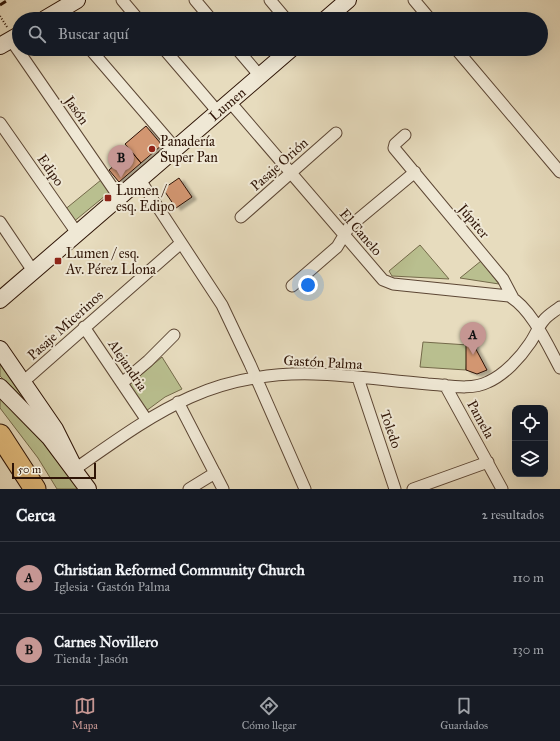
<!DOCTYPE html>
<html lang="es">
<meta charset="utf-8">
<style>
body{margin:0;font-family:"IM FELL Great Primer",serif;background:#242831;color:#f1f3f6}
.controls{position:absolute;right:12px;bottom:12px;display:grid;overflow:hidden;border-radius:8px;box-shadow:0 4px 16px #0002}
.controls button{width:36px;height:36px;display:grid;place-items:center;padding:0;border:0;border-bottom:1px solid #363941;background:#171b24;color:#f1f3f6;font:20px sans-serif}
.scale{position:absolute;left:12px;bottom:10px;width:84px;box-sizing:border-box;padding-left:4px;border:2px solid #2e1406;border-top:0;font-size:11px;line-height:14px;white-space:nowrap;color:#2e1406;-webkit-text-stroke:3px #efe8d5;paint-order:stroke}
.you{position:absolute;left:308px;top:285px;width:14px;height:14px;margin:-10px;border:3px solid #fff;border-radius:50%;background:#1a73e8;box-shadow:0 0 0 6px #1a73e833}
.badge{display:grid;place-items:center;width:26px;height:26px;border-radius:50%;background:#c59692;color:#111;font-size:13px;font-weight:700}
.pin{position:absolute;translate:-50% -33px;filter:drop-shadow(0 1px 2px #0008)}
.pin::after{content:'';position:absolute;top:21px;width:14px;height:12px;background:inherit;clip-path:polygon(0 0,100% 0,50% 100%)}
.list{margin:0;padding:0;list-style:none}
h2{display:flex;justify-content:space-between;align-items:center;height:52px;margin:0;padding:0 16px;font-size:17px}
h2 small{font-size:13px;font-weight:400;color:#9ea1a6}
.list li{display:grid;grid-template-columns:26px 1fr auto;gap:12px;align-items:center;box-sizing:border-box;height:72px;padding:0 16px;border-top:1px solid #363941}
.list b{display:block;font-size:15px;white-space:nowrap}
.list p{margin:0;font-size:13px;white-space:nowrap;color:#9ea1a6}
.list em{font-size:13px;font-style:normal;color:#9ea1a6}
.icon{flex:none;width:22px;height:22px;fill:none;stroke:currentColor;stroke-width:2;stroke-linecap:round;stroke-linejoin:round}
.map{position:relative;flex:none;width:560px;height:489px;overflow:hidden}
.search{position:absolute;background:#171b24;box-shadow:0 4px 16px #0002;left:12px;right:12px;top:12px;height:44px;display:flex;align-items:center;gap:10px;box-sizing:border-box;padding:0 14px;border-radius:22px;color:#9ea1a6;font-size:15px}
.sheet{height:196px;background:#171b24}
nav{display:flex;justify-content:space-around;align-items:center;box-sizing:border-box;height:56px;border-top:1px solid #363941;background:#171b24;font-size:11px;color:#9ea1a6}
nav a{display:grid;justify-items:center;gap:2px}
nav .on{color:#c59692}
.map>svg:first-child{display:block}
.green{fill:#b9bf8f;stroke:#746a4a}
.building{fill:#d29671;stroke:#2e1406;filter:url(#shadow)}
.lines{fill:none;stroke-linecap:round;stroke-linejoin:round}
.street-casing{stroke:#5c4634;stroke-width:13}
.secondary-casing{stroke:#2e1406;stroke-width:18}
.highway-casing{stroke:#2e1406;stroke-width:23}
.path{stroke:#2e1406;stroke-width:2;stroke-dasharray:1 2;stroke-linecap:butt}
.street{stroke:#efe8d5;stroke-width:11}
.secondary{stroke:#efe8d5;stroke-width:16}
.highway{stroke:#e4be7f;stroke-width:21}
.rail{stroke:#2e1406;stroke-width:3;stroke-dasharray:7 7;stroke-linecap:butt}
.poi-dot{fill:#8f2418;stroke:#efe8d5;stroke-width:1.5}
.labels{text-anchor:middle;stroke-width:4;stroke-linejoin:round;paint-order:stroke}
.street-label{font-size:14px;fill:#2e1406;stroke:#efe8d5}
.poi-label{font-size:14px;fill:#2e1406;stroke:#efe8d5;text-anchor:start}
</style>
<div class="map">
<svg width="560" height="489" viewBox="0 0 560 489">
<defs>
<filter id="shadow"><feDropShadow dx="4.5" dy="2.5" stdDeviation="1" flood-color="#0004"/></filter>
</defs>
<rect width="100%" height="100%" fill="#e7dcbe"/>
<filter id="stains"><feTurbulence type="fractalNoise" baseFrequency=".005" numOctaves="4"/><feColorMatrix values="0 0 0 0 .2 0 0 0 0 .09 0 0 0 0 .02 0 0 0 .5 -.17"/></filter>
<radialGradient id="worn" r=".72"><stop offset=".6" stop-color="#630" stop-opacity="0"/><stop offset="1" stop-color="#630" stop-opacity=".3"/></radialGradient>
<!-- green -->
<path class="green" d="M101,180L111,191L72,223L63,211Z
M420,245L449,279L392,276L389,271Z
M481,261L499,284L460,278Z
M423,342L468,345L466,370L420,367Z
M162,357L182,389L165,397L146,411L129,385Z
M0,359L37,413L0,376Z
M0,393L32,426L82,489H57L38,458L0,408Z"/>
<!-- building -->
<path class="building" d="M146,126L162,145L141,163L125,144Z
M131,151L141,163L119,182L109,170Z
M179,178L192,197L176,208L163,189Z
M466,340H471L487,370L477,374L466,370Z"/>
<g class="lines">
<defs>
<path id="street" d="M122,0L138,19
M195,0L211,19
M270,0L286,19
M414,0L430,19
M11,40L119,197
M90,49L176,149
M164,49L218,112
M237,49L260,76
M456,49L560,172
M230,102L383,280L393,284L509,296C532,309 548,346 560,368
M0,123L77,233
M405,135L395,144L394,148L503,279L513,298
M140,180L222,305L250,364L305,489
M241,217L336,133
M0,222L33,271
M292,286L337,247L349,227L415,172
M84,327L146,419
M358,378L395,489
M23,382L181,243
M122,383L148,361L174,335
M445,385L502,489
M178,402L223,489
M75,469C155,413 210,371 314,374C352,375 390,381 428,384C447,385 470,391 488,382C504,375 520,358 530,343C535,336 538,327 544,320C548,315 555,311 560,307
M189,489L215,473
M413,489L488,462"/>
<g id="secondary">
<path d="M45,19L77,0"/>
<path d="M326,19L348,0"/>
<path d="M0,46L19,35"/>
<path id="s1" d="M0,300L291,49"/>
<path d="M0,349L55,429L75,469"/>
<path d="M0,387L50,438L88,489"/>
</g>
<path id="highway" d="M0,435L35,489"/>
</defs>
<!-- street casing -->
<use href="#street" class="street-casing"/>
<!-- secondary casing -->
<use href="#secondary" class="secondary-casing"/>
<!-- highway casing -->
<use href="#highway" class="highway-casing"/>
<!-- path -->
<path class="path" d="M0,16L7,27"/>
<!-- street -->
<use href="#street" class="street"/>
<!-- secondary -->
<use href="#secondary" class="secondary"/>
<!-- highway -->
<use href="#highway" class="highway"/>
<!-- rail -->
<path class="rail" d="M0,5L8,0"/>
</g>
<!-- markers -->
<g class="poi-dot">
<circle cx="152" cy="149" r="4"/>
<rect x="104" y="194" width="8" height="8" rx="2"/>
<rect x="54" y="257" width="8" height="8" rx="2"/>
</g>
<g class="labels">
<!-- street labels -->
<g class="street-label">
<text dy="5" stroke="none"><textPath href="#s1" startOffset="300">Lumen</textPath></text>
<text transform="translate(77 110) rotate(55)" y="5">Jasón</text>
<text transform="translate(279 164) rotate(-42)" y="5">Pasaje Orión</text>
<text transform="translate(51 170) rotate(55)" y="5">Edipo</text>
<text transform="translate(474 221) rotate(50)" y="5">Júpiter</text>
<text transform="translate(361 232) rotate(49)" y="5">El Canelo</text>
<text transform="translate(65 325) rotate(-42)" y="5">Pasaje Micerinos</text>
<text transform="translate(323 362) rotate(3)" y="5">Gastón Palma</text>
<text transform="translate(128 365) rotate(56)" y="5">Alejandria</text>
<text transform="translate(481 419) rotate(61)" y="5">Pamela</text>
<text transform="translate(391 429) rotate(71)" y="5">Toledo</text>
</g>
<!-- poi labels -->
<g class="poi-label">
<text x="160" y="146">Panadería<tspan x="160" dy="16">Super Pan</tspan></text>
<text x="116" y="195">Lumen /<tspan x="116" dy="16">esq. Edipo</tspan></text>
<text x="66" y="258">Lumen / esq.<tspan x="66" dy="16">Av. Pérez Llona</tspan></text>
</g>
</g>
<rect width="100%" height="100%" filter="url(#stains)"/>
<rect width="100%" height="100%" fill="url(#worn)"/>
</svg>
<div class="controls">
<button><svg class="icon" aria-label="locate" viewBox="0 0 24 24"><circle cx="12" cy="12" r="6"/><path d="M12 2v4M12 18v4M2 12h4M18 12h4"/></svg></button>
<button><svg class="icon" aria-label="layers" viewBox="0 0 24 24"><path d="M12 4l9 5-9 5-9-5zM3 14l9 5 9-5"/></svg></button>
</div>
<div class="scale">50 m</div>
<div class="you"></div>
<div class="pin badge" style="left:473px;top:355px">A</div>
<div class="pin badge" style="left:121px;top:178px">B</div>
<div class="search"><svg class="icon" aria-label="search" viewBox="0 0 24 24"><circle cx="10" cy="10" r="6"/><path d="M15 15l6 6"/></svg>Buscar aquí</div>
</div>
<section class="sheet">
<h2>Cerca<small>2 resultados</small></h2>
<ul class="list">
<li><span class="badge">A</span><div><b>Christian Reformed Community Church</b><p>Iglesia · Gastón Palma</p></div><em>110 m</em></li>
<li><span class="badge">B</span><div><b>Carnes Novillero</b><p>Tienda · Jasón</p></div><em>130 m</em></li>
</ul>
</section>
<nav>
<a class="on"><svg class="icon" aria-label="map" viewBox="0 0 24 24"><path d="M3 6l6-2 6 2 6-2v14l-6 2-6-2-6 2zM9 4v14M15 6v14"/></svg>Mapa</a>
<a><svg class="icon" aria-label="directions" viewBox="0 0 24 24"><path d="M12 3l9 9-9 9-9-9zM9 14v-3h6M13 9l2 2-2 2"/></svg>Cómo llegar</a>
<a><svg class="icon" aria-label="saved" viewBox="0 0 24 24"><path d="M7 4h10v16l-5-4-5 4z"/></svg>Guardados</a>
</nav>
